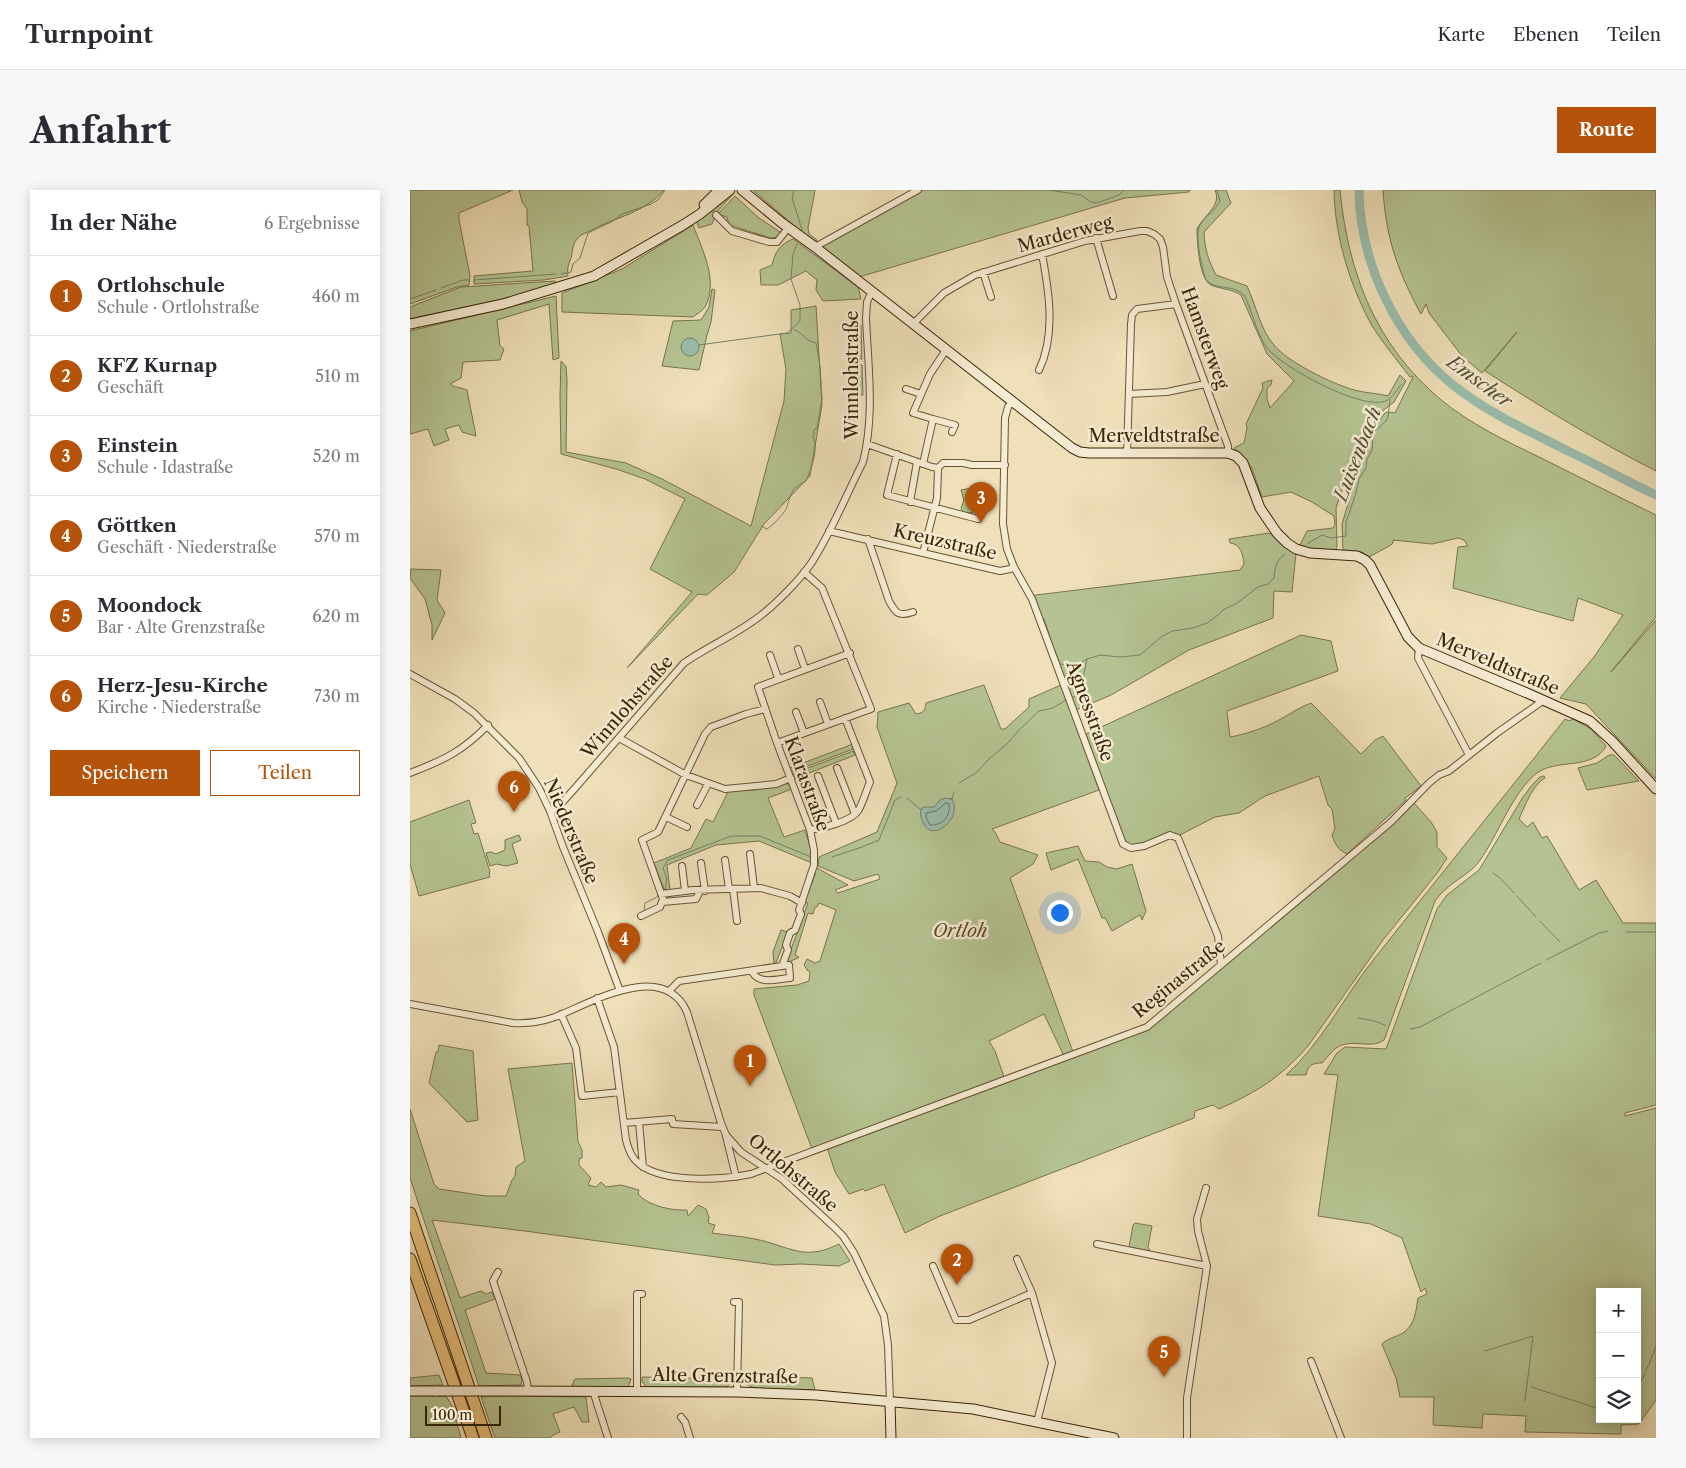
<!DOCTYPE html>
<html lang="de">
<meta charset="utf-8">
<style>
body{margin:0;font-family:"Libre Caslon Text",serif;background:#f7f7f7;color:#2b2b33}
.controls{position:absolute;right:15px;bottom:15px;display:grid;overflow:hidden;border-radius:0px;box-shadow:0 2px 12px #0003}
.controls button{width:45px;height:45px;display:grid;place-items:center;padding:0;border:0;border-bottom:1px solid #e1e1e2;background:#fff;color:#2b2b33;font:25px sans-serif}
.scale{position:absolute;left:15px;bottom:12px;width:76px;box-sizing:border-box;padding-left:5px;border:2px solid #3a2505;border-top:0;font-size:14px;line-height:18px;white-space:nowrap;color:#3a2505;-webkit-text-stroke:4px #f5ebd2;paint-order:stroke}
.you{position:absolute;left:649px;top:722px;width:18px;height:18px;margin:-12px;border:4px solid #fff;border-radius:50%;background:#1a73e8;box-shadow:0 0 0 8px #1a73e833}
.badge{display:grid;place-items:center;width:32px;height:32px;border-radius:50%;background:#b45309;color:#fff;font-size:16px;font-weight:700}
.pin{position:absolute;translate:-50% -41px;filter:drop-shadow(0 1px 2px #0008)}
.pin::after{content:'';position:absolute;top:26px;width:18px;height:15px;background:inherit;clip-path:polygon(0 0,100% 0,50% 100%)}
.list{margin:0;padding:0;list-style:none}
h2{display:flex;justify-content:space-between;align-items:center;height:65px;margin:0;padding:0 20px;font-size:21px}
h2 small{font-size:16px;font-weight:400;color:#7c7c81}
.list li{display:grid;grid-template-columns:32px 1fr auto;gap:15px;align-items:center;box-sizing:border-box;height:80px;padding:0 20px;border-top:1px solid #e1e1e2}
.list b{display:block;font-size:19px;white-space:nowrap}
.list p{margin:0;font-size:16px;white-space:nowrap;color:#7c7c81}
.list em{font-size:16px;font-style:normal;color:#7c7c81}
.actions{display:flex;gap:10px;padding:15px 20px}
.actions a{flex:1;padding:11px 0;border:1px solid #b45309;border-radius:0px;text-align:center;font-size:18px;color:#b45309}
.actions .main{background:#b45309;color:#fff}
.icon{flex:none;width:28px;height:28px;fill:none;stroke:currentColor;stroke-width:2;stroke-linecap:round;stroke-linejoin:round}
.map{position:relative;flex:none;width:1246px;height:1248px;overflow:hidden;border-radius:0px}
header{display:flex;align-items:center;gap:30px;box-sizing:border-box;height:70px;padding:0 25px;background:#fff;border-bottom:1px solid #e1e1e2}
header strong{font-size:24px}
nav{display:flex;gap:28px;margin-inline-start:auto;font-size:18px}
.intro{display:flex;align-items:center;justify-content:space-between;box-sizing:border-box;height:120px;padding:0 30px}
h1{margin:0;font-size:35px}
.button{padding:12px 22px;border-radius:0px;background:#b45309;color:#fff;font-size:18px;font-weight:700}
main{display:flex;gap:30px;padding:0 30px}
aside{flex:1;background:#fff;border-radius:0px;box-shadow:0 2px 12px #0003}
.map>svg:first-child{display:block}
.green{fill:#b5c392;stroke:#78744c;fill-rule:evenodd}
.water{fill:#9abdac;stroke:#748069}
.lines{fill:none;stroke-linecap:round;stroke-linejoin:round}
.shore{stroke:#6a7158;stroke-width:1}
.stream{stroke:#748069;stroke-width:1}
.river{stroke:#9abdac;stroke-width:9}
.street-casing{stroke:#675432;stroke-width:8}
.secondary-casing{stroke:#3a2505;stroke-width:11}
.highway-casing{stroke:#3a2505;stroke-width:13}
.street{stroke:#f5ebd2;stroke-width:6}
.secondary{stroke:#f5ebd2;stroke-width:9}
.highway{stroke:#e8c07c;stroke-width:11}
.secondary-bridge-casing{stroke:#3a2505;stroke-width:11;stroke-linecap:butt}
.secondary-bridge{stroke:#f5ebd2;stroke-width:9}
.labels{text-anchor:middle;stroke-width:5;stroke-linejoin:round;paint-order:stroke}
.street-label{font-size:18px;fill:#3a2505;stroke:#f5ebd2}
.park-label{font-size:18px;font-style:italic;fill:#594c28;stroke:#f5ebd2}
.water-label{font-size:19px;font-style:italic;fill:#575337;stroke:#f5ebd2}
</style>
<header>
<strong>Turnpoint</strong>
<nav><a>Karte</a><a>Ebenen</a><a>Teilen</a></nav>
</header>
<div class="intro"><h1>Anfahrt</h1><a class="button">Route</a></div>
<main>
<aside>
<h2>In der Nähe<small>6 Ergebnisse</small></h2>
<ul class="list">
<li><span class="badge">1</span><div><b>Ortlohschule</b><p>Schule · Ortlohstraße</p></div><em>460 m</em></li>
<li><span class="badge">2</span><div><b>KFZ Kurnap</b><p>Geschäft</p></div><em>510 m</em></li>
<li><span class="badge">3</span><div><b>Einstein</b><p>Schule · Idastraße</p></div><em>520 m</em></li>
<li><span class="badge">4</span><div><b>Göttken</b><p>Geschäft · Niederstraße</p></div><em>570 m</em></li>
<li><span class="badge">5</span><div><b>Moondock</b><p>Bar · Alte Grenzstraße</p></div><em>620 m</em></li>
<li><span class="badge">6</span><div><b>Herz-Jesu-Kirche</b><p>Kirche · Niederstraße</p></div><em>730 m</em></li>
</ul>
<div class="actions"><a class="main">Speichern</a><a>Teilen</a></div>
</aside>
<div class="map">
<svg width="1246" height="1248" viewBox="0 0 1246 1248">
<rect width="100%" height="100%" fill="#efe0b9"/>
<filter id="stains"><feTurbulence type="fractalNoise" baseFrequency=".004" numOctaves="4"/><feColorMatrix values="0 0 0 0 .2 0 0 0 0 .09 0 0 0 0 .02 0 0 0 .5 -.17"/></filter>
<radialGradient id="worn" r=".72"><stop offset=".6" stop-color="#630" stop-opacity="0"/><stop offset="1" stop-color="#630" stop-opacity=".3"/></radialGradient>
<!-- green -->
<path class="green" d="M0,0H103L49,23V30L60,86L59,95L47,97L0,114Z
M109,0H254C235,23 205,27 180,41C175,43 170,45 167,49C162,55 163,61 161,68C158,75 157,79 158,86L134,90L64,94V86L123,81L119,36L117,35V19L112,12Z
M343,0H405L398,38L399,44L407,50L404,53Z
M510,0H780L779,2L715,8L449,87L411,57Z
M805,0H816L821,13L794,42C794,57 799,72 806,85L837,96C846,115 850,139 864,155C877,172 923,194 944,200C955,203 967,203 978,206L990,185L996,191L984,212L971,222L955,249L946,259L926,318L927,356L926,360L897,358L890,355L897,341L923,338L925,334L924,326L902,312L881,302L852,307L841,276H839L834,267L824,258L834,253L837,238L836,234L853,198L852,193L862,190L861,195L857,198V209L860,218L884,191L857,164L831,105C822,99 810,99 801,95C789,90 787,50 787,39C794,25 812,16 805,0Z
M924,0H930C938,82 965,154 1030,209C1060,234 1096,251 1131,268C1169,287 1207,306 1246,325V427L1201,482L1246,430V589L1176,514L1150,508L1184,467L1213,425L1168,408L1163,431L1043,398L1048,357L1058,356L1054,350L1048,348L1022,354L983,350V353L981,355L959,367L952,362L933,360L932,334L942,300L941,295L951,266L954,263L963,240L974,224L977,222L985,223L1003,187L1002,186L1000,187C987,170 972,152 961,134C939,93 925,46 924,0Z
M973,0H1246V281C1187,251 1131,217 1075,181L1107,142L1072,183L1052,166L1019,123L1016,114L1011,124C988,82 976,49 973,0Z
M320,4H323L307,22L302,34L289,38L286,30Z
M325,6L349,28L370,42L368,47L361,48L319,35L317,27L308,24Z
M283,35C292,59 309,91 295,117C292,121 287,124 283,127L152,122V103L212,79Z
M383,49L448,97L451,109L413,111L406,100L407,90L396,81L368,95H351L350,80L362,75C365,62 370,54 383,49Z
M145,91L146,96L113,106L0,132V117L51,97Z
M302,99L305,100L301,132L297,145L289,180L252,176L263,131L291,130L299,117Z
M146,106L149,168L143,170L139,114L87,130L90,156L94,159L90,170L53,172L51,188L40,194C45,198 50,197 57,200L66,246L52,242L49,235L35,239L39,250L24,256L18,239L0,244V141Z
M406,116L412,215L400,286L354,334L324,382L297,405L288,404L217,478L282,402L240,379L275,309L235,289L206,279L151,264L150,207L151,171L156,177L157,190L156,262L216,273L252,289L341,336L374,211L376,179L370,144L381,143V120Z
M443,135H451L452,169L444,170Z
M445,175H452L453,205H448Z
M562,298L565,308L563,323L553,322L551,318L554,310L551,300Z
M859,343L886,364L882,402L864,401L863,428L779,460L701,505L661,522L689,600L582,639L585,642L590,652L628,665L623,674L600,688L663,862L654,866L634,824L579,851L585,861L594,887L402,959L344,805V799L387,795L399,791L400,782L397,780L394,775L397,769L405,773L410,771L426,720L409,713L407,717H405L403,724L398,723L385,765L389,767L388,768L376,773L398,713L395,712L406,682L403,680L407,678L438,695L425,700L428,703L470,689L468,684L444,691L408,676L409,667L467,642L487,593L467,537L468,522L499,513L506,524C514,523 515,520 516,513L574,495L591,539H595L619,517V509L651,495L618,406L830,380L834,374C833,365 831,354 820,353L819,349Z
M1,379L31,380L27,410L35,423L22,450V435L15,409L0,388Z
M891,445L921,451L928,481L817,521L820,547C837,544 854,538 869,530C880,524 890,517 901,513L951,564L965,550L973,546L1011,596L995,608L996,610L937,664C928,660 925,654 922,645L925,639L922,619L918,615L909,586L855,606L829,623L805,627L764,648L762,644L724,658L714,651L676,544Z
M1155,529L1159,531L1163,529L1181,539L1196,556C1182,581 1148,568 1127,583C1102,602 1087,648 1068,673C1059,684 1045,690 1035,700C1031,703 1028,707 1025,711L974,850C962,859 946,850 932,855C923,858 918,867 912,873C902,873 898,875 896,885H876C911,854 932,810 961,773C1025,691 1091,611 1155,529Z
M443,554V559L382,582L380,578Z
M443,561L445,565L384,589L382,584Z
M1199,565H1204L1229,591L1177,600L1168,578L1187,573Z
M1134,586L1135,588C1123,594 1115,616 1109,629L1117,637L1123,632L1132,648L1137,646L1169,700L1186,690L1213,733H1246V915L1215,923V926L1246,918V1210L1229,1234L1211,1235V1244L1115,1242L1116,1226L1073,1224L1072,1238L1023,1235L1024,1207H990L986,1188L972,1154C978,1148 986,1147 993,1143C1005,1135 1006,1121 1008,1108L1017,1104L1015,1098L1011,1102L992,1048L961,1034L908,1026L928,885L914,884L927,863L935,857L976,859L1027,719L1037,705L1069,680L1113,607L1122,595L1130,587ZM1190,1102H1227V1229H1190Z
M375,593L379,595L382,599L358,608L374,647L395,640L401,660L402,673L349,651L306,655L257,675L260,700L254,699L244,673L281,658L296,629L303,632L317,604L315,600H345Z
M59,610L66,633L61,634L64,644L68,643L80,682L79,683L80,687L9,706L0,674V632Z
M1004,613L1021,632L1027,642V657L1037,668L1028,682L973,750L898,856C870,888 847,902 809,919L803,915L785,921L784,928L530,1026L495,1043L474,994L455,1001L453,999L439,1004L425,982L417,957L738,838Z
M109,645L111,650L102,654L108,673L96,676L86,674L80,676L76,663L81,662L86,664L95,660V650Z
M668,656L675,671L689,672L697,677L707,679L722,674L736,721L732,730L730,725L702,741L695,728H692L668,669L641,680L636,663Z
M371,740L378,742L366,773L364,774L363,762Z
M29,855L63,861L68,930L57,932L19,893L26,862H28Z
M162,873L168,952L172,960V968L169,969V975L181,988L178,995L186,997L191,992L196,997L211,995L229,1000L228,1004C238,1016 263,1021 277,1020L278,1026L288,1015L296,1019L299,1027L298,1033L305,1035L302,1043C316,1045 331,1046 345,1049C380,1056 393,1072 429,1054L440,1071L429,1076L391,1074L365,1075L115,1041L22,1030L50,1108L71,1101L76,1104L82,1102L85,1109L55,1120L76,1183L110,1185L112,1189L111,1195L69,1196L0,988V919L24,994L29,999L76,1006H96L102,990L105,986L106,977L115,971L98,879Z
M725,1033L742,1036L738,1057L740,1061L719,1057L723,1035Z
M29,1185L33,1195L0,1196V1188Z
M334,1186L402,1188L405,1200L344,1198L336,1194Z
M232,1187L320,1189V1194L316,1197H237L232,1192Z
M218,1188L221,1189L218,1197H164L162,1195L165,1189Z
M0,1206H36L42,1216L51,1248H0Z
M96,1206L176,1207L179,1232H172L164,1217L143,1224L150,1242L143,1245L140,1248H85L71,1207Z"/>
<!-- water -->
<path class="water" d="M271 157a9 9 0 1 1 18 0a9 9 0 1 1-18 0Z
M535,608L542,609C553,628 523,653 514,634C511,629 510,625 511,619L514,617H524L530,610Z"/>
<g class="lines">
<!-- shore -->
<path class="shore" d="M536,613L539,614C541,626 532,636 520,635L516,627V623L526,621Z"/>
<!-- stream -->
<path class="stream" d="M384,0L382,8L392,40
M639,0L671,5L681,12L687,13L709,5L714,0
M807,0L810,11C805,21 795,26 790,35C784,46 792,78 796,90C806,101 824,94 834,105C837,109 838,115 840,119C845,132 849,147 857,158C872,177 952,221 976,211C983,208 987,199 992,194
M151,84L161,82L163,74L170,68L178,43L203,31L212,24L241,14L248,10L255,0
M64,90L146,84
M31,98L53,90H59
M0,109L26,100
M289,155L377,143L390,131V115L381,89L383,64L387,54
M351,336L357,339C363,335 373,325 376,319C380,310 380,300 389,295C391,293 394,293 396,291C401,279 409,259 403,247L404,245V240L407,238L412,208L410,176L406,153L398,150L390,143L383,139
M897,354L912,345L921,348L936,346V332L946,303L949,289L956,278L957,269L962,260L963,248L965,241L976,231L978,227L980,210
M634,429L641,450
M643,456L650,474L666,475L677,469
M662,508L670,503L677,469L690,465L710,467L730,465L751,447L762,441L783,438L797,433L808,425L813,420L827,413L848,397L858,394L864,388C865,377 866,370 875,364
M549,593L566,583L579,569L598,553L609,540L629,521L643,518L656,510
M497,608L511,620
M540,609H542L544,602
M422,667L452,657L469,650L485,610L491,607
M1083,683L1090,688L1104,703
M255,700L257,689L253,678L258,670L321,646H350L401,667
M1107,706L1126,727
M234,721L235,713L247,707L248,705
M1130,731L1150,752
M1216,742H1246
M1136,770L1189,743L1198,741
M948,828C956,829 971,832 976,836
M1000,839L1010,837L1131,773
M1075,1161L1123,1146L1115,1211
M1239,1175L1246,1156
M1236,1181L1238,1176
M1121,1197L1190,1219
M1227,1200L1235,1183"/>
<!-- river -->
<path class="river" d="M949,0C950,73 986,149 1043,195C1078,223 1119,241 1158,261C1188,275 1216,291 1246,305"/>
<defs>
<path id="street" d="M306,25L322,41L359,52H367L378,38
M686,48L703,106
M405,57L508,0
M573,82L581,107
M503,134L534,103L565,85L675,51L730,41H737L744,44L750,49L753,57L757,87L766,114L818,256V263
M629,180C646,145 639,101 632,64
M496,199L511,204
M719,204L757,202L795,194
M602,212L598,217L595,228L593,334L597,359L604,377L622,409L713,654L721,658L734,656L760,645L768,648L808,746L811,775
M523,229L503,223L520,184L536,160
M457,254L522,277L528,278L533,273H553L562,275H595
M487,264L477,305L568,329
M717,264L721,134L722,125L727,119L766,114
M513,274L523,229L545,235L542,242
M500,312L507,272
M419,341L590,381L600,379L604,377
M458,349L479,411C486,423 488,427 503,422
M513,363L527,308L528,278
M1009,458L1008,468L1059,565
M388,459L395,479
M360,465L368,488
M0,484L45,509L64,523L109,568L129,598L140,621L153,657L188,742L210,801
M410,512L418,534
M386,522L394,543
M209,548L276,585L315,599L366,594L381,588
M367,553L461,519L412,398L394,382
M427,578L445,624
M0,583C34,570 53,561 78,535
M408,586L426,633
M287,615L298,594
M140,621L150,615L166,597L274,473C297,457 323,446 346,429C363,417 391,389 402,372C422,341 436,305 453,272C465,225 458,176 456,128L457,112L462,101
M256,627L277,637
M400,640C413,638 440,632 448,621C453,613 456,601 460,592L435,528
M340,664L344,698
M315,670L319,699
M291,673L295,701
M272,676L275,701
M323,699L327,731
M251,704L283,700L351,698L380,706L392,713
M252,712L286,709L290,701
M231,726L250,717L253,709L232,650L248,642L295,544L301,537L336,524L355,519
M372,776L378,760L376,755L380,743L385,740L391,724L389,720L404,675V660L400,640L367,553L348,497L440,463
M259,801L269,791L372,776L379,775L380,788C367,789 350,795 342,782
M187,808L204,857L216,950C218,958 220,965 226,971C248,994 312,990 341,984L737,837L981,632L1019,593L1029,585L1039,581L1087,543L1134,510
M0,814L103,833C118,834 131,832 145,827C181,813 253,769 277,822L311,933L316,945L331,962L372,989L423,1036L433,1046L444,1063L474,1126L478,1155L480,1212
M151,824L166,858L172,906L210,902
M229,932L233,977
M214,933L262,929L263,934L312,937
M316,946L326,987
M687,1054L797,1076
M607,1069L622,1103
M523,1076L546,1130H559L622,1103L642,1173L627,1232
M88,1082L83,1091L117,1192L118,1200
M324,1112H329L327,1202
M901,1171L931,1248
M183,1201L198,1248
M227,1201V1104H232
M271,1227L275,1232L280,1248
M777,1248V1208L797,1076L788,1041L787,1029L796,998"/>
<path id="secondary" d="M332,0L372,33L405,57L662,258L670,262L679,263H818L826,266L833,273L850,318L867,343L877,353L886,359L900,363L947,366L955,370L960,375L998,447L1009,458L1117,503L1180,531L1202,551L1246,599
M294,15L309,0
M0,134L93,114L184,86L273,35L290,24L320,0
M0,1201H28
M75,1201L327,1202L406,1205L563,1219L704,1248
M480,1212L481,1248"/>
<path id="highway" d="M0,1023L76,1248
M0,1069L63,1248"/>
</defs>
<!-- street casing -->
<use href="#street" class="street-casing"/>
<!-- secondary casing -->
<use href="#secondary" class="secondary-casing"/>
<!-- highway casing -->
<use href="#highway" class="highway-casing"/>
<!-- street -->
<use href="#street" class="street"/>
<!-- secondary -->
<use href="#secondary" class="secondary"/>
<!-- highway -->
<use href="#highway" class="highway"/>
<defs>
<path id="secondary-bridge" d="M28,1201H75"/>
</defs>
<!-- secondary-bridge casing -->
<use href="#secondary-bridge" class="secondary-bridge-casing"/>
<!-- secondary-bridge -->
<use href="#secondary-bridge" class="secondary-bridge"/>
</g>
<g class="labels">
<!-- street labels -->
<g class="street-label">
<text transform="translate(655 44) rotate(-15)" y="6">Marderweg</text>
<text transform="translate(795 148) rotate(70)" y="6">Hamsterweg</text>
<text transform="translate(442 185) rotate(-90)" y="6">Winnlohstraße</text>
<text x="744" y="252">Merveldtstraße</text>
<text transform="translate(535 352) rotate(13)" y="6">Kreuzstraße</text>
<text transform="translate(1088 474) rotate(23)" y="6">Merveldtstraße</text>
<text transform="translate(217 517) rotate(-49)" y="6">Winnlohstraße</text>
<text transform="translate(680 521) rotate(70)" y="6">Agnesstraße</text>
<text transform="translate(397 594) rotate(70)" y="6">Klarastraße</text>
<text transform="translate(161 641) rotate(67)" y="6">Niederstraße</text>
<text transform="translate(769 789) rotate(-39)" y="6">Reginastraße</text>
<text transform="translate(383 983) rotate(40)" y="6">Ortlohstraße</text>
<text transform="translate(315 1186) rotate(1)" y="6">Alte Grenzstraße</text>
</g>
<!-- park labels -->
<g class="park-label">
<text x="550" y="747">Ortloh</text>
</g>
<!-- water labels -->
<g class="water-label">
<text transform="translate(1070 191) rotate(36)" y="7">Emscher</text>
<text transform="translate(947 264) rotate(-69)" y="7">Luisenbach</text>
</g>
</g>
<rect width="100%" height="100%" filter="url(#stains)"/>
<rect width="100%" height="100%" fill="url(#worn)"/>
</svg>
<div class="controls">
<button>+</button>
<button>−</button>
<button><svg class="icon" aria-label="layers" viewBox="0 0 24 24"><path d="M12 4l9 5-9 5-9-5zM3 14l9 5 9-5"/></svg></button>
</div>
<div class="scale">100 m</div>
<div class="you"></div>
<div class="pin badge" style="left:340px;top:896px">1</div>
<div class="pin badge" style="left:547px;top:1095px">2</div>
<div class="pin badge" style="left:571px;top:333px">3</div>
<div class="pin badge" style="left:214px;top:774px">4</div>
<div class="pin badge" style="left:754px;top:1187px">5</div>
<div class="pin badge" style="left:104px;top:622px">6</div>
</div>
</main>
